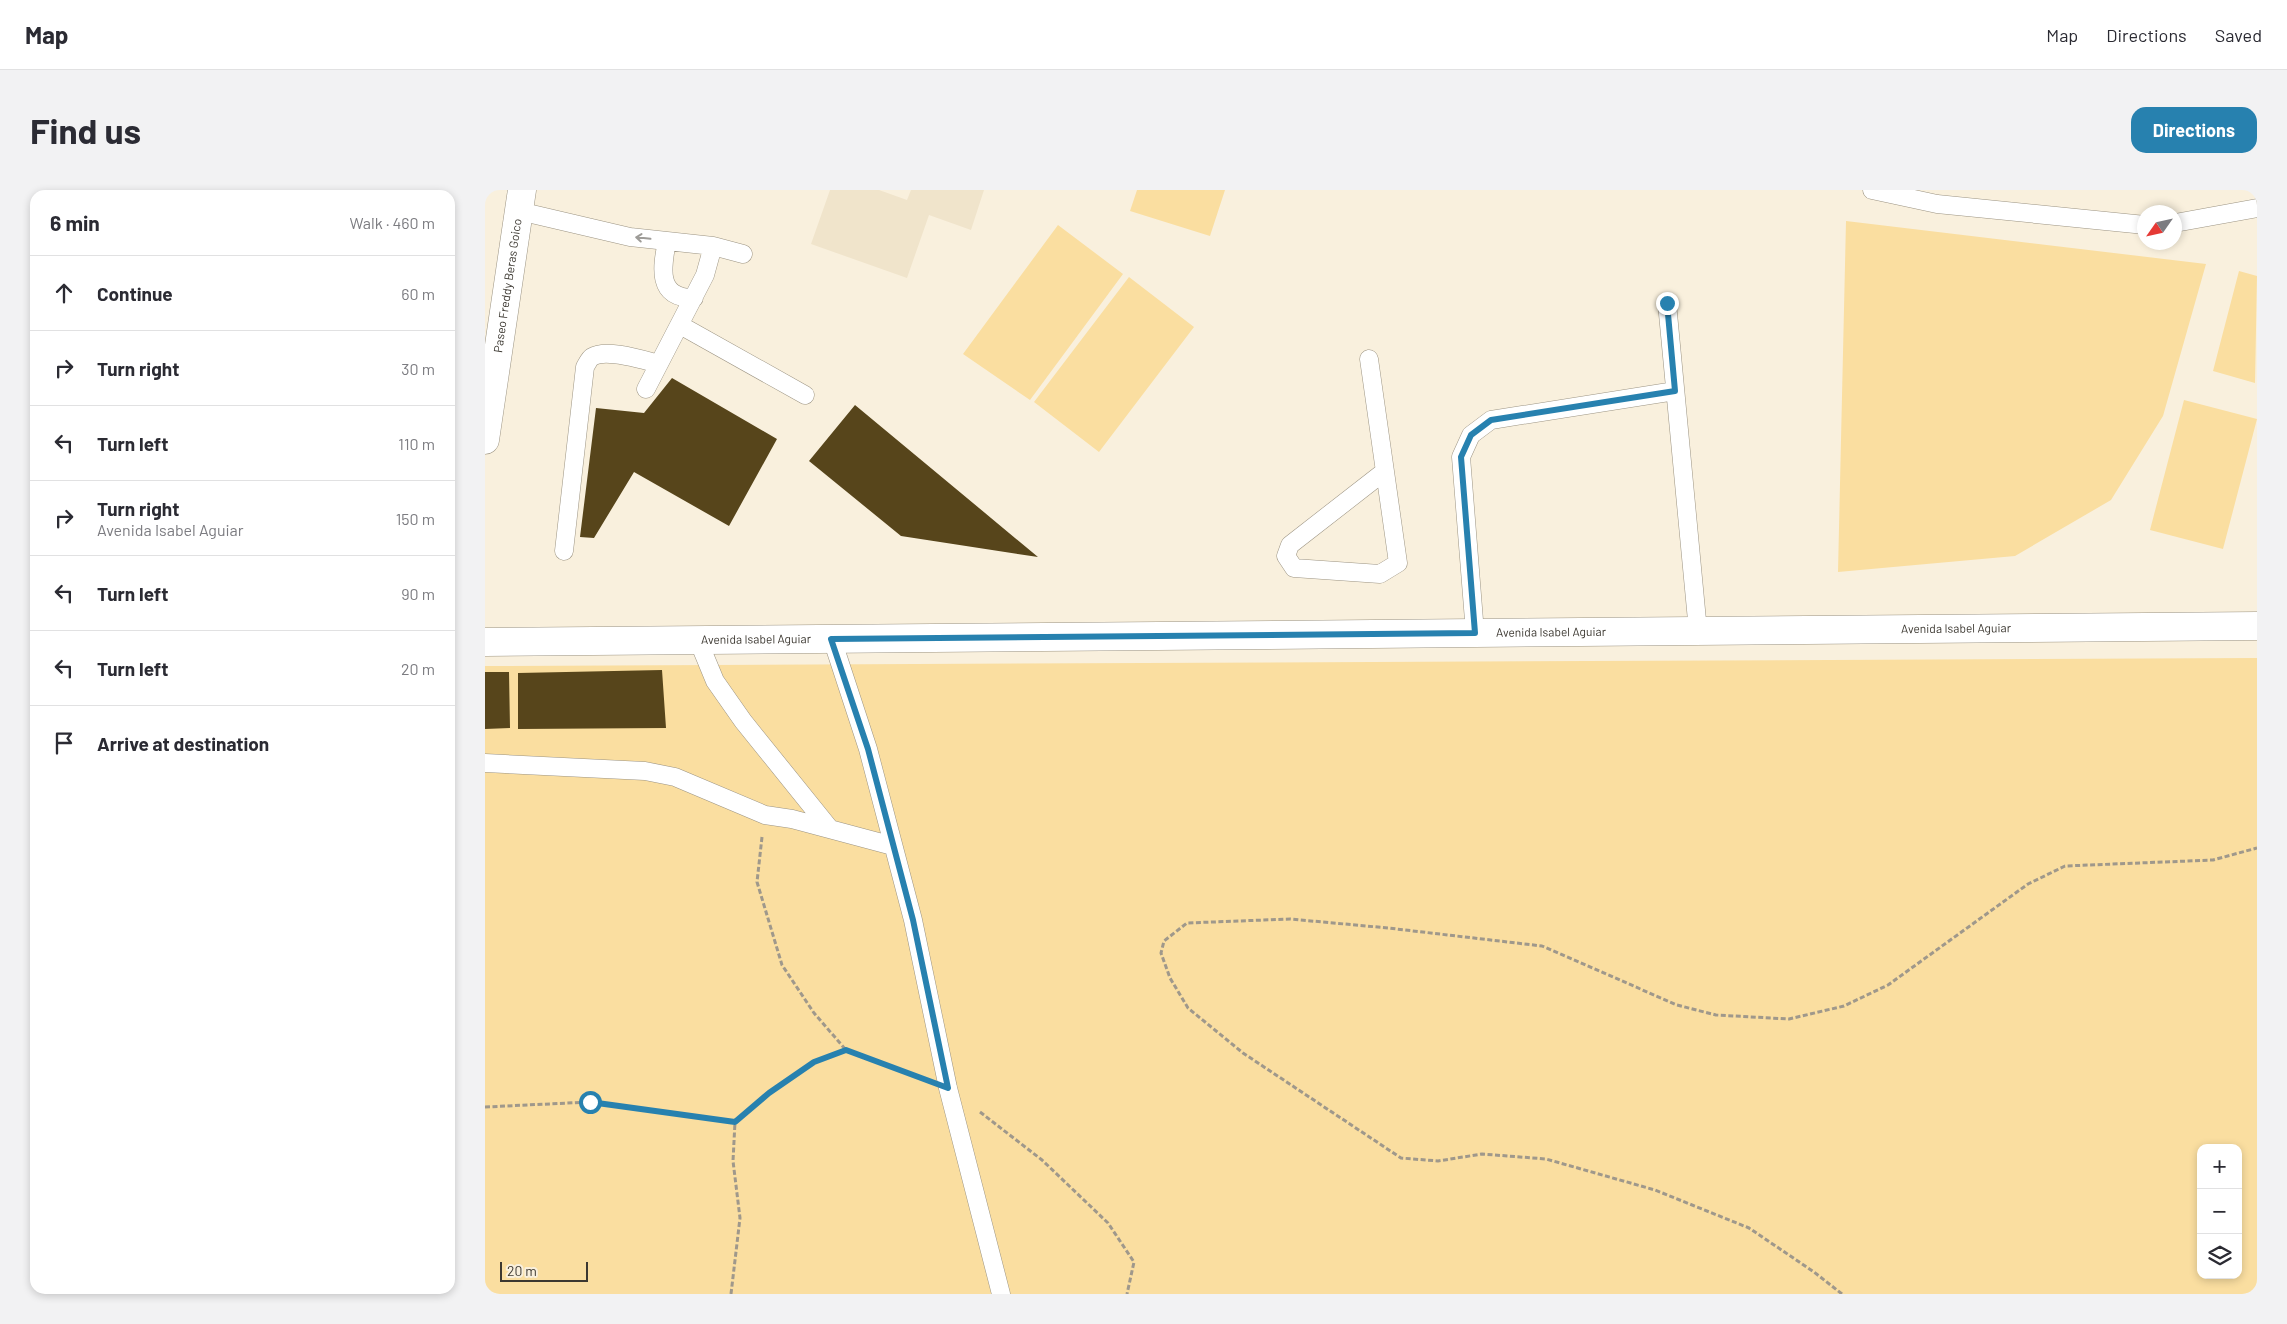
<!DOCTYPE html>
<meta charset="utf-8">
<style>
body{margin:0;font-family:Barlow,sans-serif;background:#f2f2f3;color:#2b2b33}
.controls{position:absolute;right:15px;bottom:15px;display:grid;overflow:hidden;border-radius:10px;box-shadow:0 2px 8px #0003}
.controls button{width:45px;height:45px;display:grid;place-items:center;padding:0;border:0;border-bottom:1px solid #e1e1e2;background:#fff;color:#2b2b33;font:25px sans-serif}
.compass{position:absolute;left:1652px;top:15px;width:45px;height:45px;border-radius:50%;background:#fff;box-shadow:0 2px 8px #0003;rotate:236deg}
.scale{position:absolute;left:15px;bottom:12px;width:88px;box-sizing:border-box;padding-left:5px;border:2px solid #3c3831;border-top:0;font-size:14px;line-height:18px;white-space:nowrap;color:#3c3831;-webkit-text-stroke:4px #f9f0dd;paint-order:stroke}
.stop{position:absolute;width:15px;height:15px;margin:-11px;border:4px solid #2781af;border-radius:50%;background:#fff}
.stop.end{background:#2781af;border-color:#fff;box-shadow:0 1px 5px #0008}
.list{margin:0;padding:0;list-style:none}
h2{display:flex;justify-content:space-between;align-items:center;height:65px;margin:0;padding:0 20px;font-size:21px}
h2 small{font-size:16px;font-weight:400;color:#7c7c81}
.list li{display:grid;grid-template-columns:32px 1fr auto;gap:15px;align-items:center;box-sizing:border-box;height:75px;padding:0 20px;border-top:1px solid #e1e1e2}
.list b{display:block;font-size:19px;white-space:nowrap}
.list p{margin:0;font-size:16px;white-space:nowrap;color:#7c7c81}
.list em{font-size:16px;font-style:normal;color:#7c7c81}
.icon{flex:none;width:28px;height:28px;fill:none;stroke:currentColor;stroke-width:2;stroke-linecap:round;stroke-linejoin:round}
.map{position:relative;flex:none;width:1772px;height:1104px;overflow:hidden;border-radius:15px}
header{display:flex;align-items:center;gap:30px;box-sizing:border-box;height:70px;padding:0 25px;background:#fff;border-bottom:1px solid #e1e1e2}
header strong{font-size:24px}
nav{display:flex;gap:28px;margin-inline-start:auto;font-size:18px}
.intro{display:flex;align-items:center;justify-content:space-between;box-sizing:border-box;height:120px;padding:0 30px}
h1{margin:0;font-size:35px}
.button{padding:12px 22px;border-radius:15px;background:#2781af;color:#fff;font-size:18px;font-weight:700}
main{display:flex;gap:30px;padding:0 30px}
aside{flex:1;background:#fff;border-radius:15px;box-shadow:0 2px 8px #0003}
.map>svg:first-child{display:block}
.built{fill:#f0e4cb}
.green{fill:#fadea0;fill-rule:evenodd}
.building{fill:#57451b}
.lines{fill:none;stroke-linecap:round;stroke-linejoin:round}
.service-casing{stroke:#9c9483;stroke-width:19}
.tertiary-casing{stroke:#9c9483;stroke-width:29}
.secondary-casing{stroke:#9c9483;stroke-width:29}
.path{stroke:#9f988b;stroke-width:3;stroke-dasharray:5 2.5;stroke-linecap:butt}
.service{stroke:#fff;stroke-width:18}
.tertiary{stroke:#fff;stroke-width:28}
.secondary{stroke:#fff;stroke-width:28}
.oneway{stroke:#9e9c98}
.route{stroke:#2781af;stroke-width:6}
.labels{text-anchor:middle;stroke-width:5;stroke-linejoin:round;paint-order:stroke}
.street-label{font-size:12px;fill:#3c3831;stroke:#f9f0dd}
</style>
<header>
<strong>Map</strong>
<nav><a>Map</a><a>Directions</a><a>Saved</a></nav>
</header>
<div class="intro"><h1>Find us</h1><a class="button">Directions</a></div>
<main>
<aside>
<h2>6 min<small>Walk · 460 m</small></h2>
<ul class="list">
<li><svg class="icon" aria-label="ahead" viewBox="0 0 24 24"><path d="M12 20V5M6 11l6-6 6 6"/></svg><div><b>Continue</b></div><em>60 m</em></li>
<li><svg class="icon" aria-label="right" viewBox="0 0 24 24"><path d="M7 20v-9h11M14 6l5 5-5 5"/></svg><div><b>Turn right</b></div><em>30 m</em></li>
<li><svg class="icon" aria-label="left" viewBox="0 0 24 24"><path d="M17 20v-9H6M10 6l-5 5 5 5"/></svg><div><b>Turn left</b></div><em>110 m</em></li>
<li><svg class="icon" aria-label="right" viewBox="0 0 24 24"><path d="M7 20v-9h11M14 6l5 5-5 5"/></svg><div><b>Turn right</b><p>Avenida Isabel Aguiar</p></div><em>150 m</em></li>
<li><svg class="icon" aria-label="left" viewBox="0 0 24 24"><path d="M17 20v-9H6M10 6l-5 5 5 5"/></svg><div><b>Turn left</b></div><em>90 m</em></li>
<li><svg class="icon" aria-label="left" viewBox="0 0 24 24"><path d="M17 20v-9H6M10 6l-5 5 5 5"/></svg><div><b>Turn left</b></div><em>20 m</em></li>
<li><svg class="icon" aria-label="arrive" viewBox="0 0 24 24"><path d="M6 21V4h12l-3 4 3 4H6"/></svg><div><b>Arrive at destination</b></div></li>
</ul>
</aside>
<div class="map">
<svg width="1772" height="1104" viewBox="0 0 1772 1104">
<rect width="100%" height="100%" fill="#f9f0dd"/>
<!-- built -->
<path class="built" d="M345,0H394L422,10L426,0H499L486,40L444,25L422,88L326,54Z"/>
<!-- green -->
<path class="green" d="M652,0H740L725,46L645,21Z
M1361,31L1721,74L1678,226L1626,310L1530,366L1353,382Z
M573,35L638,84L545,210L478,164Z
M1754,81L1772,86L1770,193L1728,181Z
M644,87L709,137L614,262L549,212Z
M1699,210L1772,229L1738,359L1665,340Z
M1772,468V1104H0V476ZM1716,958H1753V1085H1716Z"/>
<!-- building -->
<path class="building" d="M187,188L292,249L244,336L149,282L109,348L95,347L111,218L159,223Z
M370,215L553,367L416,346L324,271Z
M177,480L181,538L33,539V483Z
M0,482H24L25,538L0,539Z"/>
<g class="lines">
<defs>
<path id="service" d="M1387,0L1452,14L1660,35
M34,21L145,47L228,56L258,64
M1690,33L1772,18
M182,51C177,77 171,108 209,108
M1182,113L1213,441
M195,135L320,205
M884,169L913,373L895,384L809,378L801,366L805,355L900,281
M161,199L220,85L228,56
M79,361L100,177C102,174 104,169 107,167C121,158 158,170 174,174
M990,443L976,267L986,245L1006,230L1190,201
M347,449L383,559L428,730L463,898L516,1104
M213,450L230,491L258,531L345,639
M0,573L160,581L190,587L280,625L307,629L408,656"/>
<g id="tertiary">
<path id="s1" d="M0,250L37,0"/>
</g>
<g id="secondary">
<path id="s2" d="M0,452L1772,436"/>
</g>
</defs>
<!-- service casing -->
<use href="#service" class="service-casing"/>
<!-- tertiary casing -->
<use href="#tertiary" class="tertiary-casing"/>
<!-- secondary casing -->
<use href="#secondary" class="secondary-casing"/>
<!-- path -->
<path class="path" d="M277,647L272,692L297,775L329,823L361,860L438,889
M0,917L105,912L250,932
M495,922L557,970L623,1033L649,1072L642,1104
M246,1104L255,1028L248,971L250,932L284,903L329,872L361,860
M1357,1104L1329,1082L1264,1038L1170,1000L1061,969L997,964L953,971L916,968L758,863L703,818L685,788L676,763L679,751L702,733L805,729L903,738L1057,756L1192,815L1231,825L1304,829L1359,816L1403,795L1543,694L1580,676L1728,670L1772,658"/>
<!-- service -->
<use href="#service" class="service"/>
<!-- tertiary -->
<use href="#tertiary" class="tertiary"/>
<!-- secondary -->
<use href="#secondary" class="secondary"/>
</g>
<!-- one-way arrows -->
<defs><path id="oneway-shaft" d="M-6 0H5M1.5-3L5.5 0L1.5 3" fill="none" stroke-width="1.6" stroke-linecap="round" stroke-linejoin="round" transform="scale(1.25)"/></defs>
<use class="oneway" href="#oneway-shaft" transform="translate(158 48) rotate(-174)"/>
<g class="lines">
<!-- route -->
<path class="route" d="M105,912L250,932L284,903L329,872L361,860L463,898L428,730L383,559L346,449L990,443L976,267L986,245L1006,230L1190,201L1182,113"/>
</g>
<g class="labels">
<!-- street labels -->
<g class="street-label">
<text dy="4" stroke="none"><textPath href="#s1" startOffset="156">Paseo Freddy Beras Goico</textPath></text>
<text dy="4" stroke="none"><textPath href="#s2" startOffset="1471">Avenida Isabel Aguiar</textPath></text>
<text dy="4" stroke="none"><textPath href="#s2" startOffset="1066">Avenida Isabel Aguiar</textPath></text>
<text dy="4" stroke="none"><textPath href="#s2" startOffset="271">Avenida Isabel Aguiar</textPath></text>
</g>
</g>
</svg>
<div class="controls">
<button>+</button>
<button>−</button>
<button><svg class="icon" aria-label="layers" viewBox="0 0 24 24"><path d="M12 4l9 5-9 5-9-5zM3 14l9 5 9-5"/></svg></button>
</div>
<svg class="compass" viewBox="-18 -18 36 36"><path d="M0-13l5 13h-10z" fill="#e53935"/><path d="M0 13l5-13h-10z" fill="#7c7c81"/></svg>
<div class="scale">20 m</div>
<div class="stop" style="left:105px;top:912px"></div>
<div class="stop end" style="left:1182px;top:113px"></div>
</div>
</main>
